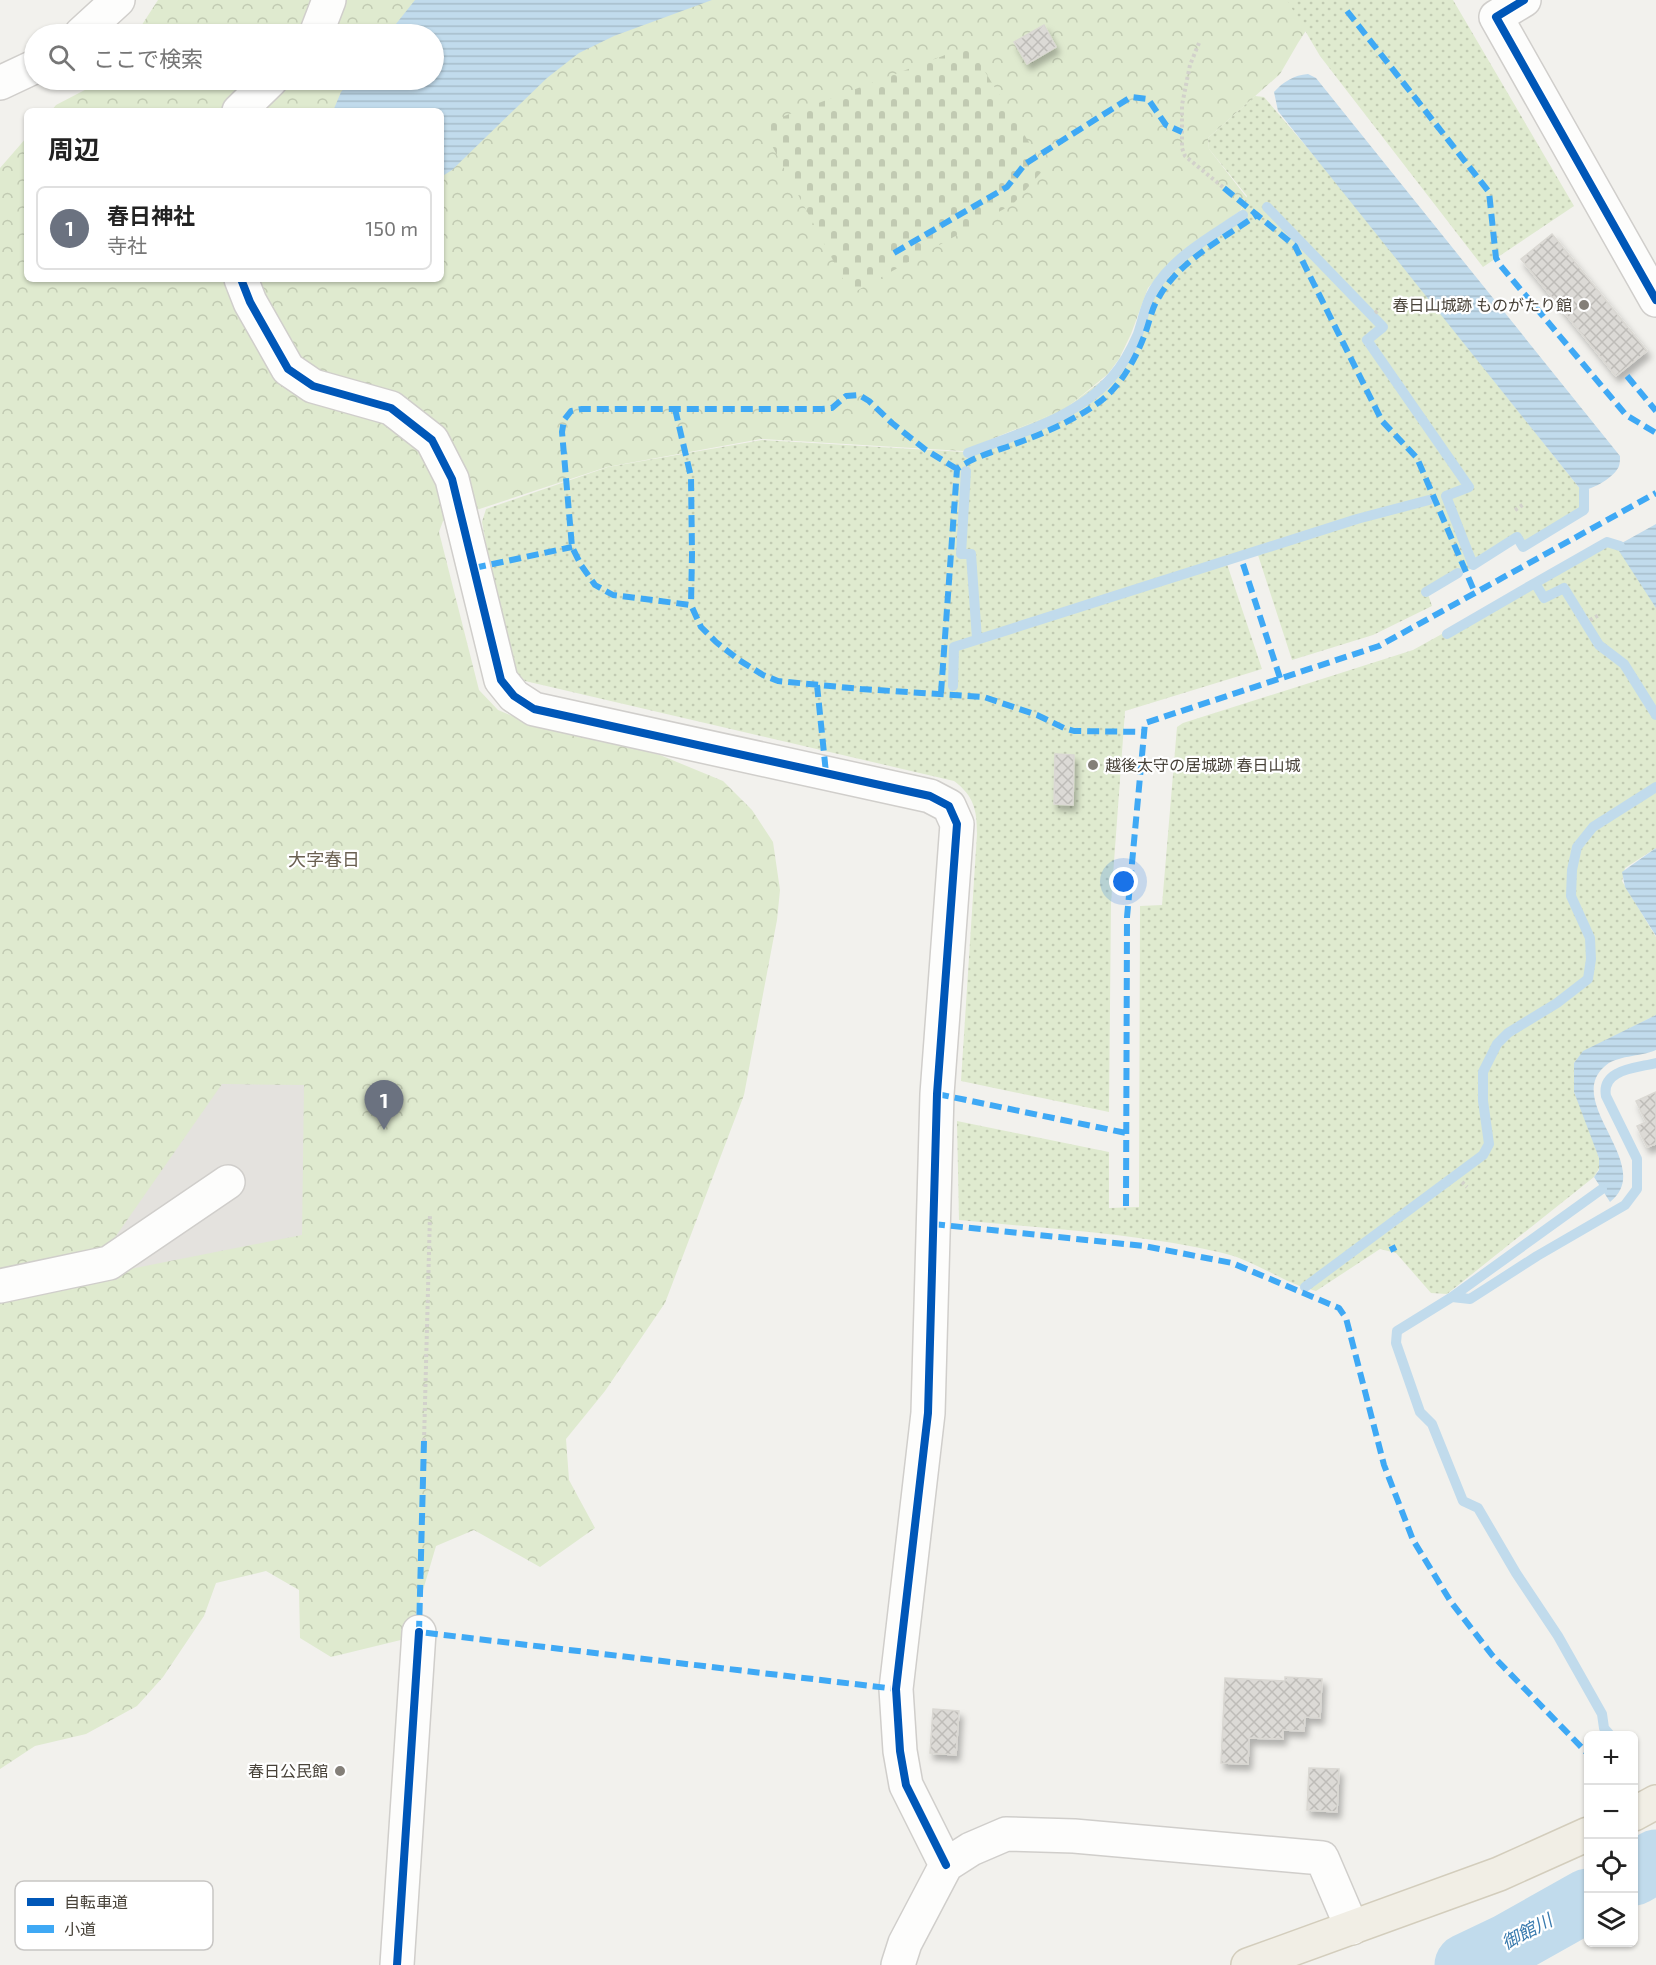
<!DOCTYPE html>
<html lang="ja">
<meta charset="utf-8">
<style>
body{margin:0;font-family:"Exo 2","Noto Sans JP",sans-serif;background:#f2f2f2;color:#222}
.controls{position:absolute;right:18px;bottom:18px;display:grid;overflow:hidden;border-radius:9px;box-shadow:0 2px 4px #0004}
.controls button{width:54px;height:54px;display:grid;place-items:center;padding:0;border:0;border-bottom:2px solid #e0e0e0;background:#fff;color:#222;font:30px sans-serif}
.you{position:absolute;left:1124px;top:882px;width:21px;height:21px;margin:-15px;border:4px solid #fff;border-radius:50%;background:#1a73e8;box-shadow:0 0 0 9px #1a73e833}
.badge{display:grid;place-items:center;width:39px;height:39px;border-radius:50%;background:#2563eb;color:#fff;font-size:20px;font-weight:700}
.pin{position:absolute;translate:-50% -50px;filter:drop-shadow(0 2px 3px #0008)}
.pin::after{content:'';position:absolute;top:32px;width:21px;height:18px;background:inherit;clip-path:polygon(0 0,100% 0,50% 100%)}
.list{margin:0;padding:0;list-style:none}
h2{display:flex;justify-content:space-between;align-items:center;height:78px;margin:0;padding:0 24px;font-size:26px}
h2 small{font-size:20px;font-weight:400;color:#767676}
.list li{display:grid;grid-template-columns:39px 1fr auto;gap:18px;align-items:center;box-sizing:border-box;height:84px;margin:0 12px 12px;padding:0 12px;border:2px solid #e0e0e0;border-radius:9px}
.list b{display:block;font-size:22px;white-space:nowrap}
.list p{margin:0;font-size:20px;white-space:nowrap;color:#767676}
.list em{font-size:20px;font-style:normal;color:#767676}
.icon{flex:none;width:33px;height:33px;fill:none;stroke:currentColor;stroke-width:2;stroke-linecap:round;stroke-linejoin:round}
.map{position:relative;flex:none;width:1656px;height:1965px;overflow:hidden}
.search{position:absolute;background:#fff;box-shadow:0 2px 4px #0004;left:24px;top:24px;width:420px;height:66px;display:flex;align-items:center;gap:15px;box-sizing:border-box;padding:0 21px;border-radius:33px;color:#767676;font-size:22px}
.panel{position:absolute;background:#fff;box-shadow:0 2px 4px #0004;left:24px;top:108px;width:420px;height:174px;border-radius:9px}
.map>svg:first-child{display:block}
.forest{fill:url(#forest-crowns)}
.cemetery{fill:url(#cemetery-stones)}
.park{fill:url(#park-dots)}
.parking{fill:#e4e2de}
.water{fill:url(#water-rules)}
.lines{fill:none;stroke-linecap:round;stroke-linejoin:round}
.stream{stroke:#c1dbec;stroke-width:10}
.river{stroke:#c1dbec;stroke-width:63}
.building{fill:url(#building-cross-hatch);stroke:#dad8d3;stroke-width:1.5;filter:url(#shadow)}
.minor-casing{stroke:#d0cecb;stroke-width:36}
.major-casing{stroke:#d3cdbc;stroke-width:36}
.path{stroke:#d2d1cb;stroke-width:4;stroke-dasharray:3 3;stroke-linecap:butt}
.minor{stroke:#fdfdfc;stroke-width:33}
.major{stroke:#f1eee5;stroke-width:33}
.quiet{stroke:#3fa9f5;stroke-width:6;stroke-dasharray:12 6;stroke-linecap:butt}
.cycleway-casing{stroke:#fff;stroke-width:11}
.cycleway{stroke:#0057b8;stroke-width:8}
.poi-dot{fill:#847f78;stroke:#fff;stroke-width:2}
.labels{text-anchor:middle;stroke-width:4.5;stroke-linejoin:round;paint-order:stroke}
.poi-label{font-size:16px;fill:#484239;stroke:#fff;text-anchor:end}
.neighbourhood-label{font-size:18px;fill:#6a6051;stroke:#fff}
.water-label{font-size:18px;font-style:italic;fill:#387aae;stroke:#fff}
.key{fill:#fff;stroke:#c8c6c4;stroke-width:1.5}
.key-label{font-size:16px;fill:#484239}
</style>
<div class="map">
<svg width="1656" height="1965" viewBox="0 0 1656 1965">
<defs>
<pattern id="forest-crowns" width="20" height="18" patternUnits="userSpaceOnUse" patternTransform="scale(1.5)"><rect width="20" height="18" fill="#dfeacf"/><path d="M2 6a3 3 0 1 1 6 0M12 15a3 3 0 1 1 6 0" fill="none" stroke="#c1cab2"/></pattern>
<pattern id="cemetery-stones" width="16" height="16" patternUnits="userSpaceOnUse" patternTransform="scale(1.5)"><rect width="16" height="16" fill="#dfeacf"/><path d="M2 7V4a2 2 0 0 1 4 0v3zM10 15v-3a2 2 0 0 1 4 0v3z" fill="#c1cab2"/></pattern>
<pattern id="park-dots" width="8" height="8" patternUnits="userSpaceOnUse" patternTransform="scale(1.5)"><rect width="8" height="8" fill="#dfeacf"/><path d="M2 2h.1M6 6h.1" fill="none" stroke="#c1cab2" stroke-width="1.8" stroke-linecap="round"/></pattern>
<pattern id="water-rules" width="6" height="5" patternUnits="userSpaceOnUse" patternTransform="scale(1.5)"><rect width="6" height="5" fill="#c1dbec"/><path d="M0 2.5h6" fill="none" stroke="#a7bdcb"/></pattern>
<pattern id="building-cross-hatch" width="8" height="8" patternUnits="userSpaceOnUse" patternTransform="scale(1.5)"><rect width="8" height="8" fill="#dcdad6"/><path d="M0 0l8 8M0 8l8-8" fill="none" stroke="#bebcb8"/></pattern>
<filter id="shadow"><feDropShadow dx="3.5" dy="6" stdDeviation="3" flood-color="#0004"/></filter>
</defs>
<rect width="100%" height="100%" fill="#f2f1ed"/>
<!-- forest -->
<path class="forest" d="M158,0H1326L1298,43L1280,74L1208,138L1209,149L1247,198L1240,211L1181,252L1148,288L1131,334L1119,359L1108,374L1065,409L963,451L761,439L607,467L443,521L439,532L479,690L498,710L522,720L660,755L723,781L752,810L773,842L780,890L777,920L744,1095L665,1303L605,1391L566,1439L569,1480L595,1528L540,1567L474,1530L436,1546L409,1638L331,1657L300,1638L299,1590L266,1571L216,1583L204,1616L163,1677L137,1706L86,1734L35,1746L0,1769V168L27,137V279H441V111H51L56,105L104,80H434V34H136Z"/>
<!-- cemetery -->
<path class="cemetery" d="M969,46L1045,168L1013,204L851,294L761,125Z"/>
<!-- park -->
<path class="park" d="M1287,0H1453L1574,206L1483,267L1320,56Z
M1255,96L1264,97L1329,173L1581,490V508L1518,547L1515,542L1428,594L1432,606L1373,635L1292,660L1258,555L1227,564L1262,669L1125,711L1111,903L1109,1112L961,1081L977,834C977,810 974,796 954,781L525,681L514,670L505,646L482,522L486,509L608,467L762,440L964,452L1066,408L1109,375L1119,361L1133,335L1149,290L1162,273L1182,253L1241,211L1247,196L1209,149L1208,138Z
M1605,544L1620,551L1656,607V848L1625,868L1622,881L1656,937V1015L1583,1052L1574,1063V1092L1582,1108L1599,1158L1600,1167L1594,1177L1447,1294L1431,1293L1396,1253L1380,1249L1316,1291C1283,1283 1256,1261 1223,1253C1137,1233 1047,1229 959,1220L957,1121L1109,1152V1208L1139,1207L1140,906L1162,905L1177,727L1183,723L1413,650Z"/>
<!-- parking -->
<path class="parking" d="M222,1084L304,1085L302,1235L120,1271L109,1246Z"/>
<!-- water -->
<path class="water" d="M415,0H712L614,36L579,53L547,78L452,170L441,177V111H333L341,92L351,80H434V34H388Z
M1308,74L1316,78L1620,456C1620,459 1620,463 1619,466C1615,477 1591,491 1581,490L1278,111L1274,92C1283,82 1294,75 1308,74Z
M1656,524V608L1619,551L1620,544Z
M1656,848V936L1625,887L1622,872Z
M1656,1015V1050C1640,1057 1616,1055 1604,1067C1564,1103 1656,1166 1610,1202L1594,1177L1599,1170V1158L1574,1092V1063L1583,1051Z"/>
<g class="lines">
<!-- stream -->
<path class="stream" d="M1267,207L1383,327L1367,340L1469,487L1446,496L1473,565L1517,537L1523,547L1584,510V490
M968,453C1017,434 1077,418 1112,377C1122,366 1132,348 1138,334C1143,320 1145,304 1153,291C1172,257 1212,236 1243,215
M966,471L961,554H971L977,639
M1620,546L1607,542L1535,583L1544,598L1564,588L1599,645L1624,664L1656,715
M1426,592L1458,573
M1447,634L1535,583
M953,686L954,647L1357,519L1429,500
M1602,1189L1452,1297L1397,1331L1396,1343L1420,1412L1432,1424L1463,1501L1478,1508L1516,1573L1558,1636L1602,1714L1604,1728L1611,1736
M1305,1287L1483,1155L1489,1144L1483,1101V1072L1497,1044L1508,1033L1557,1003L1588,979L1591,959L1590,938L1571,896L1572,870L1577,847L1593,827L1656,787
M1452,1297L1470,1299L1537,1256L1625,1205L1637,1189V1159L1606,1096C1601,1069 1637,1068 1656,1063"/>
<!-- river -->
<path class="river" d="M1634,1874L1656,1861
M1466,1965L1508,1945L1588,1900"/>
</g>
<!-- building -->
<path class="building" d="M1044,25L1056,47L1027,64L1014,42Z
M1552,234L1647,351L1616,376L1521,259Z
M1055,754L1074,755L1073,805L1054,804Z
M1656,1092V1144L1647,1147L1637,1126L1646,1122L1636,1101Z
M1285,1677L1322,1679L1320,1718L1305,1717L1304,1731L1283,1730V1739L1249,1738L1248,1764L1221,1763L1225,1678L1285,1681Z
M933,1709L959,1711L956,1755L930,1753Z
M1309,1768L1339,1769L1337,1812L1307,1810Z"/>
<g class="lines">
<defs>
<path id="minor" d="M1524,0L1496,17L1656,300
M81,34L118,0
M316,34L329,0
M0,83L34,67
M239,111L271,80
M241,279L250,302L288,369L313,386L391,408L432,440L452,479L501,680L514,696L534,709L930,796L949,806L957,824L937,1094L928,1413L896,1689L900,1751L906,1785L946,1865
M0,1286L109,1263L228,1182
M397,1965L419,1632
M898,1965L905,1943L946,1865L971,1849L1006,1834L1074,1836L1322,1858L1352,1928"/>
<path id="major" d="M1634,1814L1656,1802
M1248,1965L1499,1874L1588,1834"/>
</defs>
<!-- minor casing -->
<use href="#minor" class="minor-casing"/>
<!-- major casing -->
<use href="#major" class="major-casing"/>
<!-- path -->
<path class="path" d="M1199,43L1190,65L1182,105V148L1185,156L1224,188
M1375,313L1380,309
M1515,510L1524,504
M1590,620L1599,615
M1462,1182L1467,1187
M424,1441L430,1214"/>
<!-- minor -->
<use href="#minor" class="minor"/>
<!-- major -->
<use href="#major" class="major"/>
<!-- quiet -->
<path class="quiet" d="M1347,11L1489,192L1496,258L1500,265L1626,415L1656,433
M1224,188L1295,246L1382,421L1417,458L1475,593
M894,253L1007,187L1025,164L1131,97L1148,99L1166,125L1182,132
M1627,376L1656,411
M675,409L691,477L692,554L691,605
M957,469L926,450L892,423L869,401L859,395L846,396L832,408L822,409H582L571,411L564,420L562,432L572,547L581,565L595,585L613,595L691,605L701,627L716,642L739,660L763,675L778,681L861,689L984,697L1037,715L1064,728L1074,731L1144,732
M1243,564L1280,678
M474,568L572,547
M817,685L826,773
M941,693L957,469C973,457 993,452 1012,445C1042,434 1076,420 1102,400C1123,383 1137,356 1146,331C1150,320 1152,307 1159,297C1180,260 1224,238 1257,215
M937,1094L1126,1133
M1126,1206L1127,917L1145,723L1379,646L1656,493
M933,1224L1144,1246L1232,1263L1339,1308L1346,1318L1384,1465L1413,1540L1451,1602L1492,1655L1588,1754
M1390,1250L1396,1247
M424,1441L419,1632L896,1689"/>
<defs>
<path id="cycleway" d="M1524,0L1496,17L1656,300
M241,279L250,302L288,369L313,386L391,408L432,440L452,479L501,680L514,696L534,709L930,796L949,806L957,824L937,1094L928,1413L896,1689L900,1751L906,1785L946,1865
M397,1965L419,1632"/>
</defs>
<!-- cycleway casing -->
<use href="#cycleway" class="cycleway-casing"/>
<!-- cycleway -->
<use href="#cycleway" class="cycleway"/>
</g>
<!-- markers -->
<g class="poi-dot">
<circle cx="1584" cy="305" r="6"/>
<circle cx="1093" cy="765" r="6"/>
<circle cx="340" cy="1771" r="6"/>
</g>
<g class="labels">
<!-- poi labels -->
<g class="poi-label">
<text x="1572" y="311">春日山城跡 ものがたり館</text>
<text x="1105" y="771" text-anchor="start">越後太守の居城跡 春日山城</text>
<text x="328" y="1777">春日公民館</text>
</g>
<!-- neighbourhood labels -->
<g class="neighbourhood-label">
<text x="324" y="866">大字春日</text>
</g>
<!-- water labels -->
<g class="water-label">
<text transform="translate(1527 1932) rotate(-28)" y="6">御館川</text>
</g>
</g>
<!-- legend -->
<rect x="15" y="1881" width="198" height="69" rx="9" class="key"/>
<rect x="27" y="1898" width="27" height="8" fill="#0057b8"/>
<rect x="27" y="1925" width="27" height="8" fill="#3fa9f5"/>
<g class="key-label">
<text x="64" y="1908">自転車道</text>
<text x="64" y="1935">小道</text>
</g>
</svg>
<div class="controls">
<button>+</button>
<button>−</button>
<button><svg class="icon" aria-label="locate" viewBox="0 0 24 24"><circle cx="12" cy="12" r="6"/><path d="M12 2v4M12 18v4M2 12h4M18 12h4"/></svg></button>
<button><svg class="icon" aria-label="layers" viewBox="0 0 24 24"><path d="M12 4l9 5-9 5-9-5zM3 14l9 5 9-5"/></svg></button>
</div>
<div class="you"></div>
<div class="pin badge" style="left:384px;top:1130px;background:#6b7280">1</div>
<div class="search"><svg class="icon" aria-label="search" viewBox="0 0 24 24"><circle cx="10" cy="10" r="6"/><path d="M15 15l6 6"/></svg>ここで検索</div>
<section class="panel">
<h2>周辺<small></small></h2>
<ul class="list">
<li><span class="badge" style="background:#6b7280">1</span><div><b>春日神社</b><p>寺社</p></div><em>150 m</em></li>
</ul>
</section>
</div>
